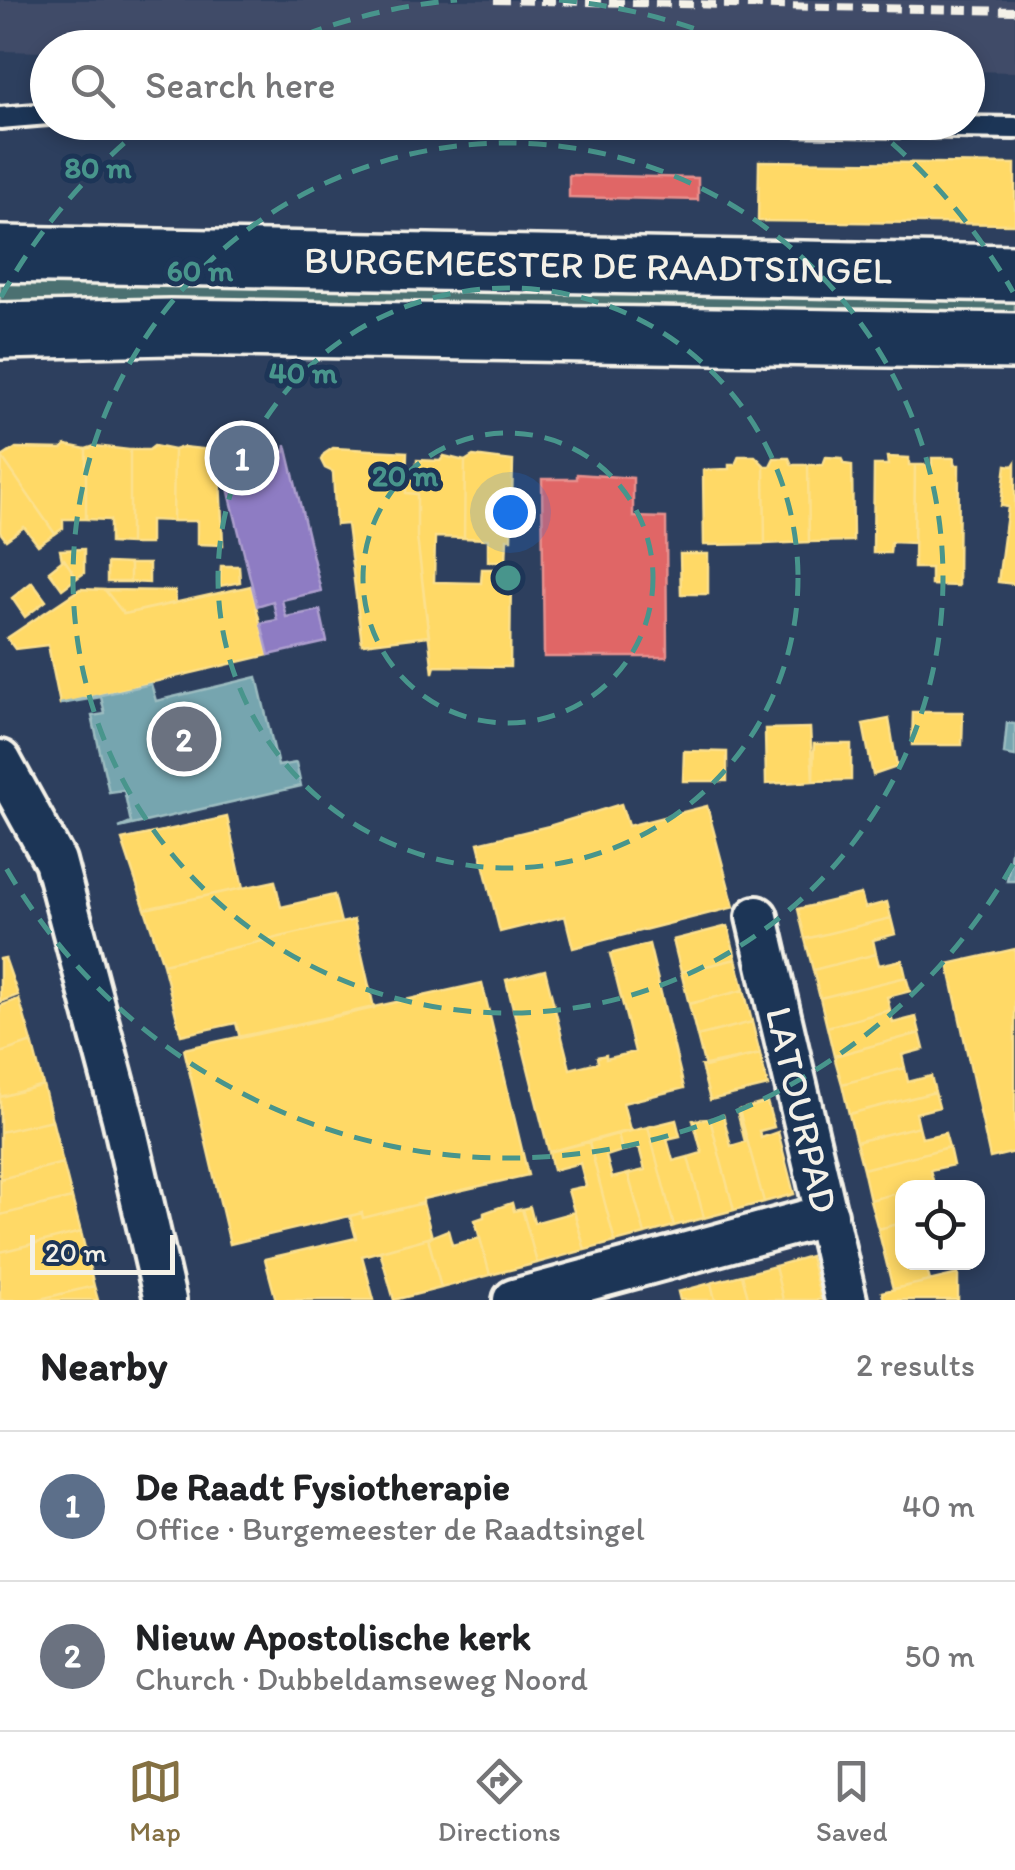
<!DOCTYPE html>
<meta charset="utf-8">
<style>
body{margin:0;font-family:Itim,sans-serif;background:#f2f2f2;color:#202124}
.controls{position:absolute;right:30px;bottom:30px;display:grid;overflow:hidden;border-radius:20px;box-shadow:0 5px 15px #0003}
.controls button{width:90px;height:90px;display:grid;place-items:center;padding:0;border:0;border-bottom:2px solid #e0e0e0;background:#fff;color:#202124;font:50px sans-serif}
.scale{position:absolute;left:30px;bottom:25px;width:145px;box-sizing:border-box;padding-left:10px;border:5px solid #f4f1e8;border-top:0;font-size:28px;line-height:35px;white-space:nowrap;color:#f4f1e8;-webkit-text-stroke:8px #1d3557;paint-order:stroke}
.you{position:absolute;left:510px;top:512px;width:35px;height:35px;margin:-25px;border:8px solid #fff;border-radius:50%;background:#1a73e8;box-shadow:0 0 0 15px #1a73e833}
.badge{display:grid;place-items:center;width:65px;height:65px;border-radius:50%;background:#847042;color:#fff;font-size:32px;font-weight:700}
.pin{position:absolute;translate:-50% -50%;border:5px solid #fff;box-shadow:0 2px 10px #0006}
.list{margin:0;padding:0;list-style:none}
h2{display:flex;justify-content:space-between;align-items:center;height:130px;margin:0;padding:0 40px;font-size:42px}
h2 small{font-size:32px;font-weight:400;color:#757577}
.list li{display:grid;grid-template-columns:65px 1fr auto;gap:30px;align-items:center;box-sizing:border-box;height:150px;padding:0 40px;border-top:2px solid #e0e0e0}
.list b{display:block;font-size:38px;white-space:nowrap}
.list p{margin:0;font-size:32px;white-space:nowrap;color:#757577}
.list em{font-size:32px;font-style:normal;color:#757577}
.icon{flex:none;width:55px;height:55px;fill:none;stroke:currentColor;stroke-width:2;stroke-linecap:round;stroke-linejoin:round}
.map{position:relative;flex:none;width:1015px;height:1300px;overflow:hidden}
.search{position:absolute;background:#fff;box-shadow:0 5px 15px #0003;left:30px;right:30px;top:30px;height:110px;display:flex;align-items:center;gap:25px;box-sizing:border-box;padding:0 35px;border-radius:55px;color:#757577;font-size:38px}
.sheet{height:430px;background:#fff}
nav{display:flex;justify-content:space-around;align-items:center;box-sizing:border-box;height:140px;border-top:2px solid #e0e0e0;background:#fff;font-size:28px;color:#757577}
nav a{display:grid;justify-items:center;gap:5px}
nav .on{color:#847042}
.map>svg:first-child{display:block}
.built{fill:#404b67}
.green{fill:#4c6f71;stroke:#a0b0ac;stroke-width:2.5}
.homes{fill:#ffd966;stroke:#fce08d;stroke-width:2.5}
.shops{fill:#e06666;stroke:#e6908d;stroke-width:2.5}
.offices{fill:#8e7cc3;stroke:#ad9fce;stroke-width:2.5}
.public{fill:#76a5af;stroke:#9cbcc0;stroke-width:2.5}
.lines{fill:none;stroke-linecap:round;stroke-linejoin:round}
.lane-casing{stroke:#f4f1e8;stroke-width:28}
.street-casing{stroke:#f4f1e8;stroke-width:48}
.secondary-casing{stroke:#f4f1e8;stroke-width:62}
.lane{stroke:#1d3557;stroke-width:20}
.street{stroke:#1d3557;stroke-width:40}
.secondary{stroke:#1d3557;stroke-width:55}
.rail{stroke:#f4f1e8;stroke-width:8;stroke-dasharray:15 8;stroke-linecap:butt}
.ring{fill:none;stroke:#48958c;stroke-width:5;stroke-dasharray:18 12}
.labels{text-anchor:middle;stroke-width:10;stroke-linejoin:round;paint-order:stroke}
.street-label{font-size:38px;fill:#f4f1e8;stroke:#1d3557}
.centre{fill:#48958c;stroke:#1d3557;stroke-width:5}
.ring-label{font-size:30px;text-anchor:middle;font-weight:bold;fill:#48958c;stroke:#1d3557;stroke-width:10;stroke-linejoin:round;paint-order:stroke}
</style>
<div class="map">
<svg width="1015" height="1300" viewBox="0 0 1015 1300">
<rect width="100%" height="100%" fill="#2d3f5e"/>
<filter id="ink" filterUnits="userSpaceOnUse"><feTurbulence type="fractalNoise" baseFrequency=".01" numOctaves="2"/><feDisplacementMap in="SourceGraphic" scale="20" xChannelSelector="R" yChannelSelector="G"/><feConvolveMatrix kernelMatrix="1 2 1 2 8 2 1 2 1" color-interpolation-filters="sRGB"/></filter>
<g filter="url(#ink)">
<!-- built -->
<path class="built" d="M0,0H1015V72L968,71V48H48L47,52L0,51Z"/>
<!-- green -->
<path class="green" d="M0,283L1015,298V321L0,308Z"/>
<!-- homes -->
<path class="homes" d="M759,161L1015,164V224L758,221Z
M66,445L86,449V519H63V528L55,534L2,457L16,448L62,449Z
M95,446L130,450V544L110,543V520L86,519V449Z
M154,446L174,450L173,521L150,520V544H130V450H149Z
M183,447L220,451L226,475L220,477L223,545L197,544V521H173L174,450Z
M333,448L407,452L406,493L417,494V537L429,636L362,644L347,524L336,525L333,472L325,468L321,460L324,454Z
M444,456L465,461L464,538L435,537L434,582L481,583L482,569H511L510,667L435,666L433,673L417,537V494L406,493V459L407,476L416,477L417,460L440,461Z
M473,456L513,461L511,539H507L506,561H488V539L464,538L465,461Z
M739,456H755L764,465L765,544L704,545L703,470L729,469V465H735Z
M2,457L55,534L38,545L24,527L6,540L0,532Z
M826,457L841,458L844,464L852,465L853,541L809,542L808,465H823Z
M887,457L909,458V465H915L914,543L891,542L890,553H873L874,465H888Z
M774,458H789L792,465H808L809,542L765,544L764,466H770Z
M932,458H954V465H959L958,586L931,585V568H914L915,465H932Z
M1015,463V584L998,582L1008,507L1001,506L1006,465L1013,466Z
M84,549V573L77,578L64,559L62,560L60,550Z
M680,554H708V594H681Z
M64,559L77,578L62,589L49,571Z
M107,563L130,564V582H107Z
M130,564H149V583L130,582Z
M221,566H239L240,582L220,586Z
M32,582L46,601L25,617L12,598Z
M251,586L268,655L60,704L48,645L15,649L7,638L80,589L105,590L124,614Z
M105,590L175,591L176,603L124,614Z
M913,712H963L962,745H912Z
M889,719L897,767L873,775L863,724Z
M810,728L813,781L766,784L765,729Z
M814,744H851V780L813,781Z
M684,751L727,752V781H683Z
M621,804L628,826L707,806L734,907L573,948L565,916L500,932L478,843L549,826Z
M227,817L243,888L145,909L122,840Z
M275,881L281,907L334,895L341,923L163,964L145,909Z
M861,894L865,908L887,902L891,918L805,939L798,909Z
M891,918L895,934L873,940L876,954L813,970L805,939Z
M354,920L374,1008L240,1038L236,1023L181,1035L163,964Z
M728,926L736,959L681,972L673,940Z
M649,944L684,1088L623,1103L630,1130L549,1152L506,980L545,970L570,1069L598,1062L597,1057L606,1055V1059L635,1052L610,954Z
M1015,949V1152L990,1158L948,964Z
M876,954L879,965L902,960L906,977L820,998L813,970Z
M5,958L18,995L0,1002V959Z
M736,959L744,990L689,1004L681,972Z
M906,977L910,991L887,997L890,1010L827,1027L820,998Z
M482,983L528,1175L423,1199V1203L363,1218L362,1213L230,1244L184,1049Z
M744,990L752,1022L697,1036L689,1004Z
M19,999L32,1042L0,1053V1006Z
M890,1010L893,1023L916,1017L920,1033L834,1056L827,1027Z
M752,1022L760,1054L705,1067L697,1036Z
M920,1033L924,1049L902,1055L905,1068L842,1084L834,1056Z
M32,1042L43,1085L0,1097V1053Z
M760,1054L768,1086L710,1100L701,1066Z
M905,1068L908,1082L931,1076L935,1092L849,1114L842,1084Z
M43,1085L52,1120L0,1132V1097Z
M935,1092L939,1107L916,1113L919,1126L856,1142L849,1114Z
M767,1102L774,1127L759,1131L761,1138L778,1132L794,1194L764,1202L739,1110Z
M739,1110L764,1202L734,1210L710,1119L723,1115L731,1146L745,1142L737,1111Z
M710,1119L734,1210L704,1218L688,1157L702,1153L693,1120Z
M52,1120L63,1163L0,1179V1132Z
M676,1120L680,1136L667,1139L673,1161L688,1157L704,1218L674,1226L648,1127Z
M919,1126L922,1138L945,1133L949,1147L863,1169L856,1142Z
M648,1127L674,1226L645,1234L628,1174L645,1170L639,1147L622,1151L618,1134Z
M618,1134L622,1151L606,1156L612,1178L628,1174L645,1234L615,1242L589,1142Z
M589,1142L615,1242L585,1250L568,1190L586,1186L580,1163L553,1170L549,1152Z
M949,1147L953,1165L930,1170L934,1184L902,1188V1192L870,1200L863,1169Z
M63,1163L72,1198L0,1215V1179Z
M902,1192V1223L878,1229L870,1200Z
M72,1198L81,1232L0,1252V1215Z
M423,1203L432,1237L362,1256L374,1300H276L265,1259L356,1238L350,1216L362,1213L363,1218Z
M512,1203L514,1211L522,1209L537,1263L490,1275L475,1220L484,1217V1213Z
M530,1207L534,1223L574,1212L585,1250L537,1263L522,1209Z
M902,1223V1262H925L930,1281L893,1289L878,1229Z
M448,1230L452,1245L480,1238L490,1275L441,1288L428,1238Z
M81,1232L94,1286L36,1300H0V1252Z
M428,1238L441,1288L394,1300L380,1251Z
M810,1256L821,1300H783L775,1266Z
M775,1266L783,1300H749L742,1275Z
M958,1274V1300H884L882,1292Z
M742,1275L749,1300H715L711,1283Z
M711,1283L715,1300H680L678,1292Z
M94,1286L98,1300H36Z"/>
<!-- shops -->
<path class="shops" d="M569,175L698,178V200L569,197Z
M577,474L633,478V517L666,518L667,657H544L542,479H577Z"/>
<!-- offices -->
<path class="offices" d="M223,444L225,450L247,451L246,445L250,451L285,452L286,445L321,591L282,600L286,617L320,610L327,642L269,655L261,623L277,620L273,601L257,606L218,447Z"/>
<!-- public -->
<path class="public" d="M257,677L278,766L296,763L301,786L119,828L131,823L124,790L109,792L92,716L105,714L101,697L60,704L151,684L156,701Z
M1007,723L1015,724V756L1004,754Z
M1015,823V881H1007Z"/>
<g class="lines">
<defs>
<path id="lane" d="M0,118L48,114
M655,122L1015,128"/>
<g id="street">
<path d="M0,761L55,861L123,1118L165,1300"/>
<path id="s1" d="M757,917L846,1300"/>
<path d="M514,1300L827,1215"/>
</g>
<g id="secondary">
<path id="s2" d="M0,254L1015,273"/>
<path d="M0,331L170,327L1015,341"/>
</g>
</defs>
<!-- lane casing -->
<use href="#lane" class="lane-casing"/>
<!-- street casing -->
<use href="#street" class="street-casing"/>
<!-- secondary casing -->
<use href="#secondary" class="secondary-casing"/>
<!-- lane -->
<use href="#lane" class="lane"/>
<!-- street -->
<use href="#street" class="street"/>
<!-- secondary -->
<use href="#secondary" class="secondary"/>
<!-- rail -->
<path class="rail" d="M494,0L1015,11"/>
</g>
</g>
<!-- distance rings -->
<g class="ring">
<circle cx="508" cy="578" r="145"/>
<circle cx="508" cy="578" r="290"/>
<circle cx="508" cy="578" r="435"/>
<path d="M1013 864A580 580 0 0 1 1 859M1 297A580 580 0 0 1 147 124M277 46A580 580 0 0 1 457 0M559 0A580 580 0 0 1 739 46M869 124A580 580 0 0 1 1013 292"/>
</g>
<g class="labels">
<!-- street labels -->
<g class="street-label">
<text dy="13" stroke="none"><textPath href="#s2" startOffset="598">BURGEMEESTER DE RAADTSINGEL</textPath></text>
<text dy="13" stroke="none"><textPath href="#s1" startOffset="198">LATOURPAD</textPath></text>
</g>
</g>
<circle cx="508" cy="578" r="15" class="centre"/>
<g class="ring-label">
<text x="98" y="178">80 m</text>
<text x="200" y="281">60 m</text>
<text x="303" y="383">40 m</text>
<text x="405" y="486">20 m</text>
</g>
</svg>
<div class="controls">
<button><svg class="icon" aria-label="locate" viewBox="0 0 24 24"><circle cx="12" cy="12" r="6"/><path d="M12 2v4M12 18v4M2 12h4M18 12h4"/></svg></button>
</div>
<div class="scale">20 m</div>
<div class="you"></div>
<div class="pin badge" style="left:242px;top:458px;background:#5c6f8a">1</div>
<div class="pin badge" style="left:184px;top:739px;background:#6b7280">2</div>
<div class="search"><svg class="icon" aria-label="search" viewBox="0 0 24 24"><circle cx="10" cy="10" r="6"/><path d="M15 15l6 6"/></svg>Search here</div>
</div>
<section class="sheet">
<h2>Nearby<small>2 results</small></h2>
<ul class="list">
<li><span class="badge" style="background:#5c6f8a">1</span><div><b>De Raadt Fysiotherapie</b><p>Office · Burgemeester de Raadtsingel</p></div><em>40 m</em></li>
<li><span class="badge" style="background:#6b7280">2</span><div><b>Nieuw Apostolische kerk</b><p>Church · Dubbeldamseweg Noord</p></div><em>50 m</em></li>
</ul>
</section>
<nav>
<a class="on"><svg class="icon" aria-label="map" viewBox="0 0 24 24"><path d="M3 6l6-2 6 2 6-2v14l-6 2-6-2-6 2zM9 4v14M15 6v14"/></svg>Map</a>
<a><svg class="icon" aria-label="directions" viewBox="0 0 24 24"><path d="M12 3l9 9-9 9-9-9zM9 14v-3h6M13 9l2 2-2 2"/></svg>Directions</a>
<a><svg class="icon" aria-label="saved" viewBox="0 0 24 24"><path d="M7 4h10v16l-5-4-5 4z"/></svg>Saved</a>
</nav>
